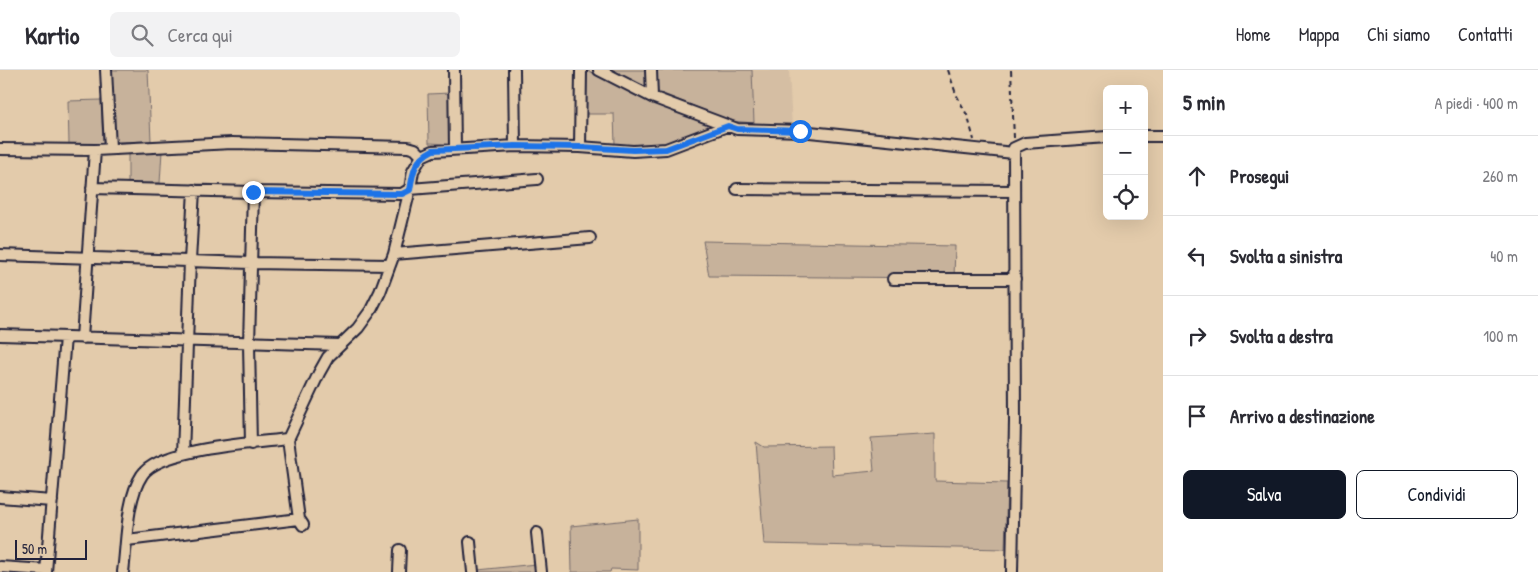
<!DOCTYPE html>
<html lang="it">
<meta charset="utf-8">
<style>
body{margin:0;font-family:"Patrick Hand",sans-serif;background:#f2f2f3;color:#2b2b33}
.controls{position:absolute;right:15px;top:15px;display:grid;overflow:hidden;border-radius:8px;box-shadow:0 5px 20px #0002}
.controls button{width:45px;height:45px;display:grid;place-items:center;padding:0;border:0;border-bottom:1px solid #e1e1e2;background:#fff;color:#2b2b33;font:25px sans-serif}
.scale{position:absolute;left:15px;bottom:12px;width:72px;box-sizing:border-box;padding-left:5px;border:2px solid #22223b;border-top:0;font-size:14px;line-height:18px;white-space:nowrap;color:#22223b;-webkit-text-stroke:4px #e3cbab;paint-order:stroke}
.stop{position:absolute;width:15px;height:15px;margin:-11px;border:4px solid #1a73e8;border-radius:50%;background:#fff}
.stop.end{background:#1a73e8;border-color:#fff;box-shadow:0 1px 5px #0008}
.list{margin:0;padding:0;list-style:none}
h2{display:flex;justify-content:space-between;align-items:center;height:65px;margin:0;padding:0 20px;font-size:21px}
h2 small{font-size:16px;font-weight:400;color:#7c7c81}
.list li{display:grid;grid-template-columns:32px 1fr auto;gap:15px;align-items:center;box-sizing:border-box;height:80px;padding:0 20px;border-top:1px solid #e1e1e2}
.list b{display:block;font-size:19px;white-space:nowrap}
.list em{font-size:16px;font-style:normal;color:#7c7c81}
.actions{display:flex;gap:10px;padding:15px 20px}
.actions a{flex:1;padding:11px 0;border:1px solid #111827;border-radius:8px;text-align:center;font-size:18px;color:#111827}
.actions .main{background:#111827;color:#fff}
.icon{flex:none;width:28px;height:28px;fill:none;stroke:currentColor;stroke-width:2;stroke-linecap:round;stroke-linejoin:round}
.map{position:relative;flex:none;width:1163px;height:502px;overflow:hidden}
header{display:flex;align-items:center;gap:30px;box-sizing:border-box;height:70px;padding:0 25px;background:#fff;border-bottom:1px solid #e1e1e2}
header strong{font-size:24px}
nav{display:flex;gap:28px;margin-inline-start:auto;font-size:18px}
.search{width:350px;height:45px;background:#f2f2f3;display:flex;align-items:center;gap:12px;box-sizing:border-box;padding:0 18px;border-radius:8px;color:#7c7c81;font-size:19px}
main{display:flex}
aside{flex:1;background:#fff}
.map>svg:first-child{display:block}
.built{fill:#d5bea3}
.green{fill:#c7b29b;stroke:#746a6b}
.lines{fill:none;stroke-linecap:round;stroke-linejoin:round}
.street-casing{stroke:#22223b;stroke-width:14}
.path{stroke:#22223b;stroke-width:2;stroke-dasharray:5 4;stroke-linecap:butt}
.street{stroke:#e3cbab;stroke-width:10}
.route{stroke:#1a73e8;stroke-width:6}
</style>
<header>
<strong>Kartio</strong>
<div class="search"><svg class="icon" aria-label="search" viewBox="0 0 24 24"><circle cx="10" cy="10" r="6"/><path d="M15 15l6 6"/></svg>Cerca qui</div>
<nav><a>Home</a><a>Mappa</a><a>Chi siamo</a><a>Contatti</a></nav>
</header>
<main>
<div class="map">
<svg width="1163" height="502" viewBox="0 0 1163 502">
<rect width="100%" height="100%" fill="#e3cbab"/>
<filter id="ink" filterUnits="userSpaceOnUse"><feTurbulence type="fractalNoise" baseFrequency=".02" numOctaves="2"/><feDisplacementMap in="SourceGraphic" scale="10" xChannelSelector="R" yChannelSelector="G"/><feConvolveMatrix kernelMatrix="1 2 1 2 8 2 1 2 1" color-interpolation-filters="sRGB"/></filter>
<g filter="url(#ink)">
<!-- built -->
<path class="built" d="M752,0H789L792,59L754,58Z"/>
<!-- green -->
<path class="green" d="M112,0H148L151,71L114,72Z
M611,0H647L648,16L646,17Z
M655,0H752L754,53L731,51L656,21Z
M589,1L648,30L709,54V58L671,72L649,76L615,75L614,44H586V4Z
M450,23L451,74L429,73L428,24Z
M101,30L103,74H69L68,31Z
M162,81L160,113L128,114V83Z
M703,171L955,176L954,208L709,206Z
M935,364V411L1007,413L1005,479L764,474L756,372L764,377L831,376L832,405L874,401L871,368Z
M638,449V500L611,499L610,502H572L571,456Z
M536,494L537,502H478V500Z"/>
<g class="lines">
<defs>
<path id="street" d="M106,0L110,78
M454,0L455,79
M514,0L515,76
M599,0L652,27L737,59L800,61L1014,83
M651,0L652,27
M1144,66H1163
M580,77L581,0
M0,79L95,80L232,73L408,77L415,79L422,86
M92,118L253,122L402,124L410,119L537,109
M737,119L1014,121
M394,184L590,168
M0,185L251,193L390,195
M893,209H1015
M0,265L339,275
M82,268L95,80
M251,374L249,274L253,122
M183,384L190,191L194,120
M0,427L52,431
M303,455L299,449L288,369L319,303L328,287L358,258L371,240L380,222L394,184L410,119L413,101L422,86L433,81L515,76L580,77L633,81L666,79L727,56
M537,463L541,502
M127,470L299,449
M470,472L473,502
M0,497L46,500
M46,502L65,267
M123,502C127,473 126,429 142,405C159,378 257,373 288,369
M399,502L400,480
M1012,502L1015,351L1014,78L1025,73L1107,67"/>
</defs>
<!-- street casing -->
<use href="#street" class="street-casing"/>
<!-- path -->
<path class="path" d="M948,0L956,24L968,47L974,70
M1011,0L1014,68"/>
<!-- street -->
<use href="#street" class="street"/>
</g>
</g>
<g class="lines" filter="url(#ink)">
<!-- route -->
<path class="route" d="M253,122L402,124L410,120C413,101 415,89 433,80L515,76L580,77L633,80L666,79L728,56L737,59L800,61"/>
</g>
</svg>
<div class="controls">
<button>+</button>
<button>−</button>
<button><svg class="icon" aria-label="locate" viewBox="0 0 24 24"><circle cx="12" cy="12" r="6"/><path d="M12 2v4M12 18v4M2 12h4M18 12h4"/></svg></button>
</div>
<div class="scale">50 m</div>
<div class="stop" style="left:800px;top:61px"></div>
<div class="stop end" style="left:253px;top:122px"></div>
</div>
<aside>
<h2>5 min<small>A piedi · 400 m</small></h2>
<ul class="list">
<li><svg class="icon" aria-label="ahead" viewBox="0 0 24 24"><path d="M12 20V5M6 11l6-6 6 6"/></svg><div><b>Prosegui</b></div><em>260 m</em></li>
<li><svg class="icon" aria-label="left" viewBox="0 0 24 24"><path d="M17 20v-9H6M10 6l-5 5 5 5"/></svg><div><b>Svolta a sinistra</b></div><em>40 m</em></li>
<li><svg class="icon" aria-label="right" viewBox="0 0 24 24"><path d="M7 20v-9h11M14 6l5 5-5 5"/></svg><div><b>Svolta a destra</b></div><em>100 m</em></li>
<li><svg class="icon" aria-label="arrive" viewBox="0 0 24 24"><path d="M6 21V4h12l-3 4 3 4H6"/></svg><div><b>Arrivo a destinazione</b></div></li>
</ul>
<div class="actions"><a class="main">Salva</a><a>Condividi</a></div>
</aside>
</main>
